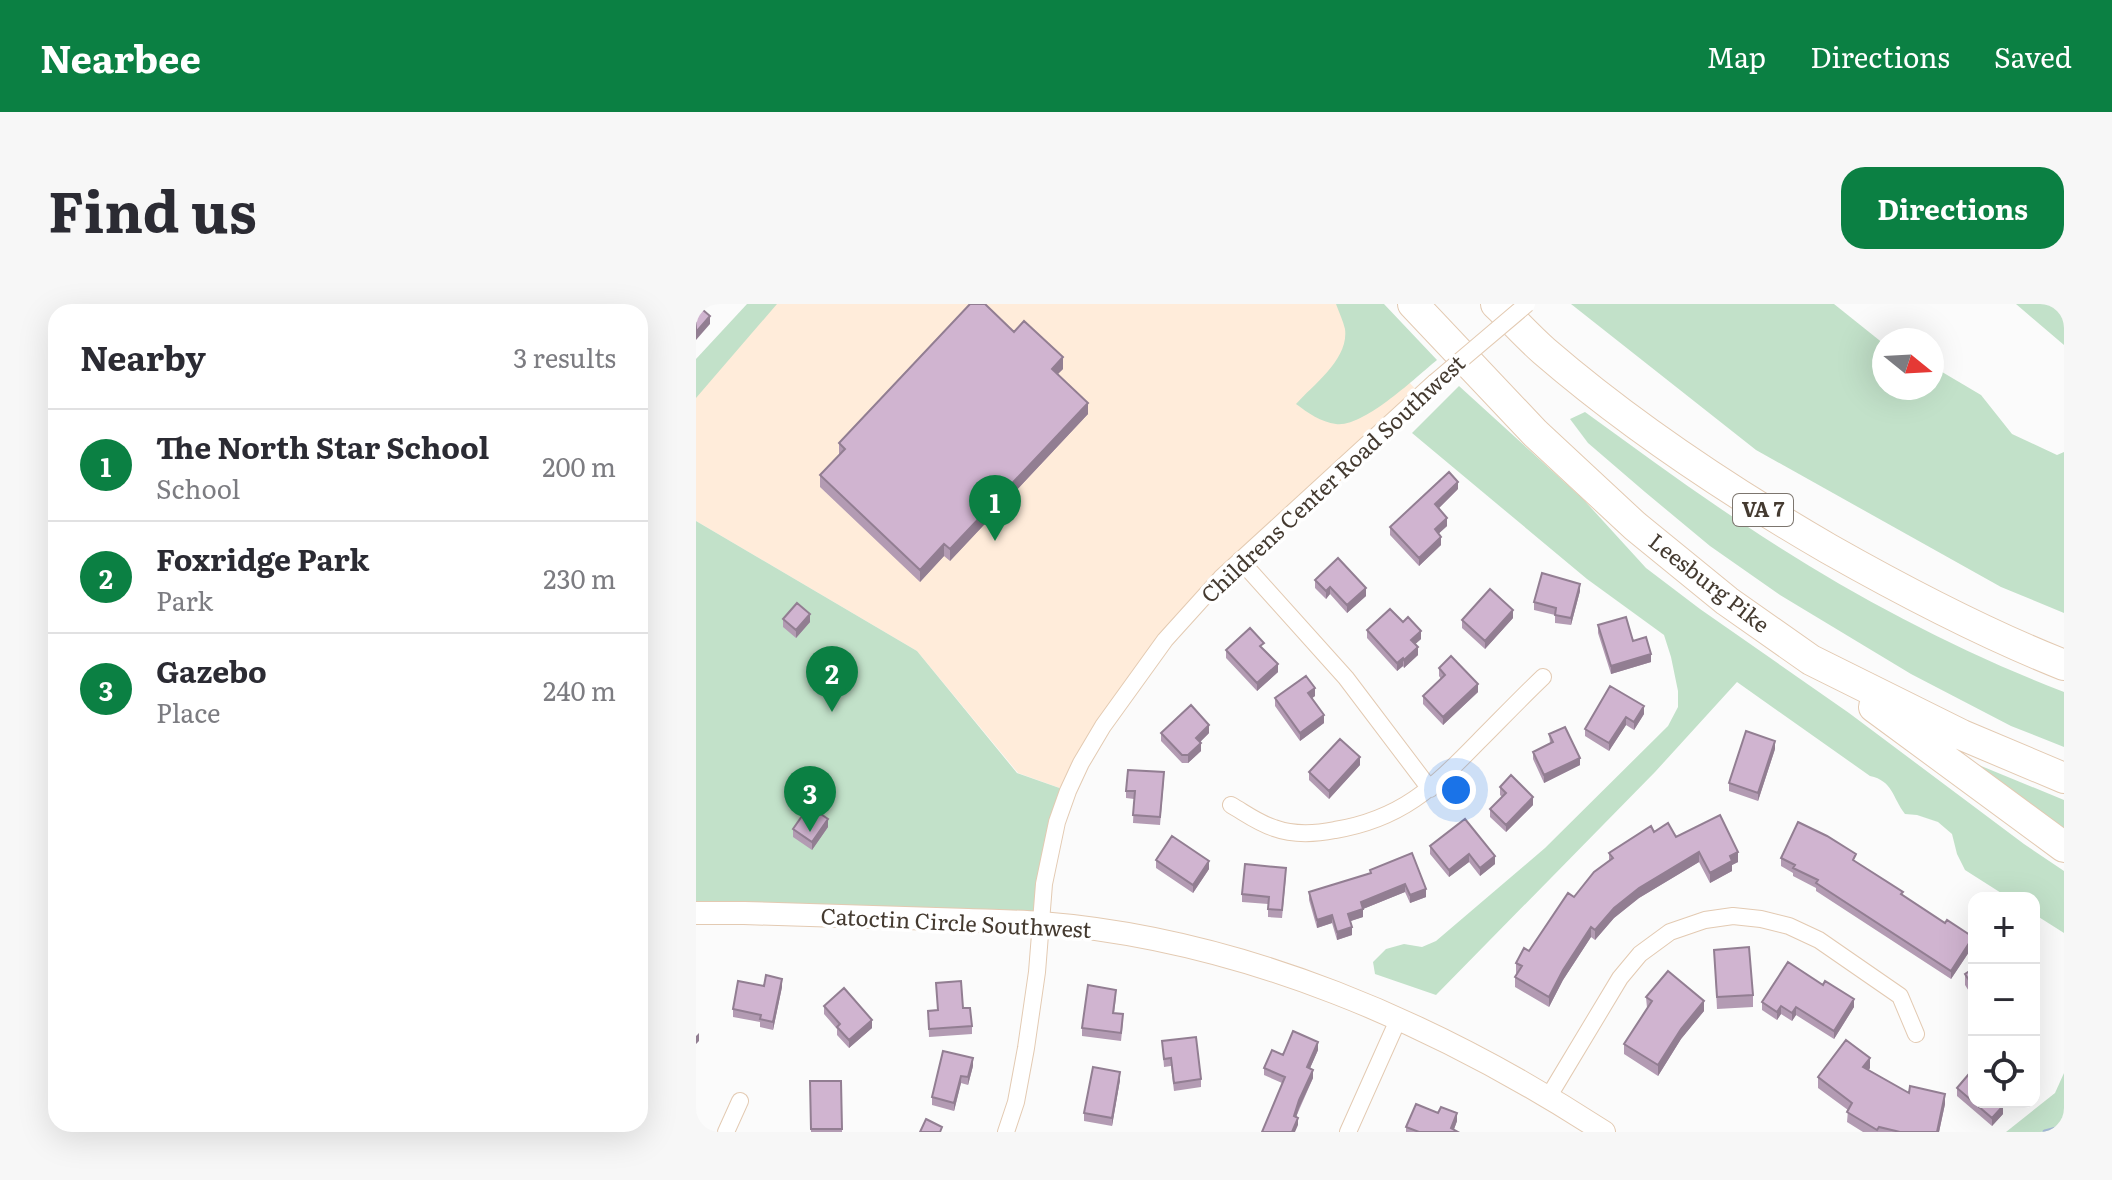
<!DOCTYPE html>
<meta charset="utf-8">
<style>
body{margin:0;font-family:Literata,serif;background:#f7f7f7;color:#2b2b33}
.controls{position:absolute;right:24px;bottom:24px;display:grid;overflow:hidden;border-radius:16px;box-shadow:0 8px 32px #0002}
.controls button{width:72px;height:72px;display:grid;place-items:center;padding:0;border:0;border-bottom:2px solid #e1e1e2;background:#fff;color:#2b2b33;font:40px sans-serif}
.compass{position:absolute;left:1176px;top:24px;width:72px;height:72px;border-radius:50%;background:#fff;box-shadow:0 8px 32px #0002;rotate:108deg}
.you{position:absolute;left:760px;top:486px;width:28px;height:28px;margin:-20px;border:6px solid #fff;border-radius:50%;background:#1a73e8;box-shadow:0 0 0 12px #1a73e833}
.badge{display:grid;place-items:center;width:52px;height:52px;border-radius:50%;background:#0b8043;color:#fff;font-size:26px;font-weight:700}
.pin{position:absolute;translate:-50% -66px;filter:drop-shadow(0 2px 4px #0008)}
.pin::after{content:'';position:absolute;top:42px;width:28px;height:24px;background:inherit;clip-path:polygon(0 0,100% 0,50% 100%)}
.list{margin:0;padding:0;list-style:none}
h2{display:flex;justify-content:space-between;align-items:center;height:104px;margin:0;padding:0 32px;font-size:34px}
h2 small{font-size:26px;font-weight:400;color:#7c7c81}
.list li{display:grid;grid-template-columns:52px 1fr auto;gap:24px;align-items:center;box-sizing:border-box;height:112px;padding:0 32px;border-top:2px solid #e1e1e2}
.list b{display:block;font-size:30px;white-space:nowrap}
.list p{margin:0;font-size:26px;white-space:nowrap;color:#7c7c81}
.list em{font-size:26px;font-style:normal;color:#7c7c81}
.icon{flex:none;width:44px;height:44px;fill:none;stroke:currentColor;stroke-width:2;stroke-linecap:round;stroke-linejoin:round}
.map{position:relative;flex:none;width:1368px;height:828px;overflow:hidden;border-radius:24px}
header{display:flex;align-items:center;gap:48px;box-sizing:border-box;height:112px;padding:0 40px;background:#0b8043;color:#fff}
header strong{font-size:38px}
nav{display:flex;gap:44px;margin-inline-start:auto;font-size:28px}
.intro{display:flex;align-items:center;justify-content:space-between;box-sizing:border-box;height:192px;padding:0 48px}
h1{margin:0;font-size:56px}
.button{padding:20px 36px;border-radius:24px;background:#0b8043;color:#fff;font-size:28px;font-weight:700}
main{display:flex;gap:48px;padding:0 48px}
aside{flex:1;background:#fff;border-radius:24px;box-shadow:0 8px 32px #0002}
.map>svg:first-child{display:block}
.built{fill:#ffecda}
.green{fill:#c2e1c9}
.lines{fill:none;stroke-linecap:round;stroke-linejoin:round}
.stream{stroke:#a2b5d4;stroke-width:5}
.minor-casing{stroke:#e3cab2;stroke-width:18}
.secondary-casing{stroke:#e3cab2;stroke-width:24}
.motorway-casing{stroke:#e3cab2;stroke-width:32}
.minor{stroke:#fff;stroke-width:16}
.secondary{stroke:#fff;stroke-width:22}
.motorway{stroke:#fff;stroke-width:30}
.minor-bridge-casing{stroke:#e3cab2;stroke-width:18;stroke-linecap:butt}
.minor-bridge{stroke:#fff;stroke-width:16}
.wall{fill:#b39bb3}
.shaded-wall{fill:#927e92}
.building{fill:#d0b4d0;stroke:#927e92;stroke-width:2}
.labels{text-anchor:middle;stroke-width:7;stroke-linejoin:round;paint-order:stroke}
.shield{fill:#fff;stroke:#7c756e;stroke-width:2}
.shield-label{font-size:20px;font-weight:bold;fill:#443a30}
.street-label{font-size:22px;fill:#443a30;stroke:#fff}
</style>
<header>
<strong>Nearbee</strong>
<nav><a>Map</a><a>Directions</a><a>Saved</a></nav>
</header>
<div class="intro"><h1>Find us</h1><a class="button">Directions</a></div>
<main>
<aside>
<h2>Nearby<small>3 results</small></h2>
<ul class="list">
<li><span class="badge">1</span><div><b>The North Star School</b><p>School</p></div><em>200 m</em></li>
<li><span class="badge">2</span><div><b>Foxridge Park</b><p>Park</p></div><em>230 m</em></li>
<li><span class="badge">3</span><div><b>Gazebo</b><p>Place</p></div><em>240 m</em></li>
</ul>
</aside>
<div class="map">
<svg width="1368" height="828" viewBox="0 0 1368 828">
<rect width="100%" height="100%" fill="#fbfbfb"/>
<!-- built -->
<path class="built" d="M53,0H640L725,91L469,336L372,487L322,469L221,347L0,217V57Z"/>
<!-- green -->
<path class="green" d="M51,0H81L0,94V55Z
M640,0H688L741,56C719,74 667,124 640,120C625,118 612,109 600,100C618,80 653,55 649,25C647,17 643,8 640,0Z
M875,0H1138L1188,40V84H1236V62L1285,91L1316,130L1361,151L1368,148V309L1305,283L1060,146Z
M1320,0H1368V41Z
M763,82L887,195L950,264L1004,305L1153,409L1328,540L1368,567V629L1338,610V594H1313L1269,566L1261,550L1256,530L1242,518L1221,511L1209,510C1196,493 1197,477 1174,472L1041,378L959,468L740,691L679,670L677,658L690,645L708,640L726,643L740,637L849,544L972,422L982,403V387L975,353L968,331L891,275L716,129Z
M889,108C942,146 994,185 1049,221C1148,287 1256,345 1368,388V443L1315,422L1215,370L1084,291L1014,242L949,188L892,139L874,115Z
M0,217L221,347L321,469L372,487L344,619L0,609Z
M1273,457L1368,496V531Z
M1368,769V828H1310L1359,789Z"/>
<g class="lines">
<!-- stream -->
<path class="stream" d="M1349,828L1368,823"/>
<defs>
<path id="minor" d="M544,256L650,374L734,485
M535,501C549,509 562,519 578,524C597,531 619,530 639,526C705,515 737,484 782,438C804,416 825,394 847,373
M853,792L924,674L944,650L974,628L1009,616L1037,612L1065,615L1093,622L1123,636L1204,692L1220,730
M30,828L44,797
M310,828L320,798L330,744L341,668L348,580L361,518L372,487L385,459L407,422L469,336L525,274L739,78
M652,828L702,716"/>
<path id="secondary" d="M0,609H48C123,611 198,613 272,616C297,617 321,617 345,619C547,635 740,719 908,828"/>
<path id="motorway" d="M717,0L839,129L939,222L1031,297L1115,356L1266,431L1368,474
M800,0C816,15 831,32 848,47C936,123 1033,187 1133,245C1209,288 1287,329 1368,361
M1178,403L1368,543"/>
</defs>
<!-- minor casing -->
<use href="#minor" class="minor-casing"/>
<!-- secondary casing -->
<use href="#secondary" class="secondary-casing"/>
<!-- motorway casing -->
<use href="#motorway" class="motorway-casing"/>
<!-- minor -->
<use href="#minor" class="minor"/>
<!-- secondary -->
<use href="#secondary" class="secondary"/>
<!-- motorway -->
<use href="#motorway" class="motorway"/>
<defs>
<path id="minor-bridge" d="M739,78L831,0"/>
</defs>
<!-- minor-bridge casing -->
<use href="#minor-bridge" class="minor-bridge-casing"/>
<!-- minor-bridge -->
<use href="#minor-bridge" class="minor-bridge"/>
</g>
<!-- wall -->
<path class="wall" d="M318,28L367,65L361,70L392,110L254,257L248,252L224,278L124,183V171L143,151V139Z
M762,185L743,204L751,222L742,230L745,241L723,262L694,231V223Z
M619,276L670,292L651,309L634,290L630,295L619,284Z
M884,287L875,321L859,319V311L838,306V298Z
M817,314L789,345L766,324V316Z
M87,315L114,318L100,334L87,323Z
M707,318L725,335L719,340L722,351L708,364L707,362L701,367L671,334V326Z
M902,321L937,337L955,358L915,370L902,329Z
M568,345L582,368L561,387L530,354V346Z
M743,364L782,388L747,421L727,400V392L745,375L743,372Z
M914,382L948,410L938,426L930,421L913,447L889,432V425Z
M619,392L616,394L628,419L604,437L579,402V394Z
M465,429H513L504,438L505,447L492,459H486L465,437Z
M853,430L884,461L848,479L837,455V448L854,439Z
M1079,445L1062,497L1033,487V479Z
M664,461L633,495L613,476V468Z
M468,476L464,521L437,519L438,495L430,494V487Z
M804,483L837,501L810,528L794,513V505L806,493L804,491Z
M769,515L799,560L784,572L773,558L753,573L734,550V542Z
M132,523L116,546L97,533V525Z
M980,533L1042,558L1036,561V567L1014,579L1003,558L943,594L918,614L899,636L895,633L867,676L853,703L819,683V673L821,670L820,669V659L833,647L878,593L913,557V549Z
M716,549L730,593L714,599L709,588L667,605V613L654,617L656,631L641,636L636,619L621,624L613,596V588L674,570V566Z
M1085,554L1160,559L1277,642L1255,675L1120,587V584L1097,572V569L1085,562Z
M460,556L513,565L497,589L460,564Z
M590,572L586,614L572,613V600L546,598V590Z
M1018,646L1057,691V703L1021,705Z
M1278,664V695L1269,681V670Z
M68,682L86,683L77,726L64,723V718L37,713V705Z
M420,693L418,709L427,718L425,737L386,732V724Z
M950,693L1008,707L985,735L962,772L928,750V740L951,704Z
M1066,698L1158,703L1138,735L1100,711L1096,717L1085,710L1081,716L1066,706Z
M128,702L176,724L153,744L141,731V725L128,710Z
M267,704L276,722V730L233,733L232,707Z
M466,737L505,775V783L478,787L475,762L468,763Z
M622,746L614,764L617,774L600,813L602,821L586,779L568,771V764L587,751Z
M277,762L272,781L265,779L258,807L236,801V793Z
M1174,764L1173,766L1213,789L1249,800L1243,828H1167L1151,818L1152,806L1122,784V773Z
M424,776L416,822L388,817V809Z
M114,777H145L146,828H115Z
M1261,784L1310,798L1306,802L1307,810L1296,822L1261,792Z
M761,817L758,825L762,828H710V823Z"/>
<!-- shaded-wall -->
<path class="shaded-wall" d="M14,12V20L0,36V28Z
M367,53V65L356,76V65Z
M392,99V110L254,257V245Z
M762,178V185L739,208V200Z
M751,214V222L739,233V225Z
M745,233V241L723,262V254Z
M248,240V252L224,278V266Z
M884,280V287L875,321V314Z
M634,283V290L630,295V287Z
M670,284V292L651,309V301Z
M817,306V314L789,345V337Z
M114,310V318L100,334V326Z
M725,327V335L715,344V336Z
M722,343V351L708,364V356Z
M955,350V358L915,370V362Z
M707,354V362L701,367V359Z
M582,360V368L561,387V379Z
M782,380V388L747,421V413Z
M619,384V392L612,397V389Z
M948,402V410L938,426V418Z
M628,411V419L604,437V429Z
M930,413V421L913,447V439Z
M513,421V429L500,442V434Z
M1079,437V445L1062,497V489Z
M505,439V447L492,459V451Z
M664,453V461L633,495V487Z
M884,454V461L848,479V471Z
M837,493V501L810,528V521Z
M132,515V523L116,546V538Z
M1003,548V558L943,594L918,614L899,636V626L918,604L943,584Z
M1042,548V558L1036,561V567L1014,579V569L1034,552Z
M773,550V558L753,573V566Z
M799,552V560L784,572V564Z
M513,557V565L497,589V581Z
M709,580V588L667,605V613L652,618V610L665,598Z
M730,585V593L714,599V591Z
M636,611V619L621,624V616Z
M656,623V631L641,636V628Z
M895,623V633L867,676L853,703V693L867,666Z
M1277,633V642L1255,675V667Z
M86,675V683L77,726V718Z
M1158,695V703L1138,735V727Z
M1008,697V707L985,735L962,772V761L985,725Z
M1085,702V710L1081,716V708Z
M1100,703V711L1096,717V709Z
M176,716V724L153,744V736Z
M3,729V737L0,740V732Z
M622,738V746L611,771V763Z
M277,754V762L272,781V773Z
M1174,754V764L1167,773V763Z
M617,766V774L603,804L598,820V812L603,796Z
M424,768V776L416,822V814Z
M265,772V779L258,807V799Z
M1249,790V800L1243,828H1241Z
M1307,802V810L1296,822V814Z
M761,809V817L757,828L755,824Z
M602,814V821L599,828H596Z"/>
<!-- building -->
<path class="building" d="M0,0L14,12L0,28Z
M274,0H289L318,28L328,17L367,53L356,65L392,99L254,245L248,240L224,266L124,171L149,145L143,139Z
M753,168L762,178L739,200L751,214L739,225L745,233L723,254L694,223Z
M642,254L670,284L651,301L634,283L630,287L619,276Z
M846,269L884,280L875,314L859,311L860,304L838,298Z
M794,285L817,306L789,337L766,316Z
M101,299L114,310L100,326L87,315Z
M694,305L707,318L712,313L725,327L715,336L722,343L708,356L707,354L701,359L671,326Z
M930,313L937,337L950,333L955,350L915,362L902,321Z
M554,324L568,339L564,342L582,360L561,379L530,346Z
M755,352L782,380L747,413L727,392L749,371L743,364Z
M610,372L619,384L612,389L628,411L604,429L579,394Z
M914,382L948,402L938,418L930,413L913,439L889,425Z
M495,401L513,421L500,434L505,439L492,451H486L465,429Z
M869,423L884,454L848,471L837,448L857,438L853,430Z
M1050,427L1079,437L1062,489L1033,479Z
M644,435L664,453L633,487L613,468Z
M432,466L468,468L464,513L437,511L439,487H430Z
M815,471L837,493L810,521L794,505L810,489L804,483Z
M113,502L132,515L116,538L97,525Z
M1024,511L1042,548L1034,552L1036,557L1014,569L1003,548L943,584L918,604L899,626L895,623L867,666L853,693L819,673L826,662L820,659L828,644L833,647L872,589L878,593L898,568L917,554L913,549L955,522L958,528L972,519L980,533Z
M769,515L799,552L784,564L773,550L753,566L734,542Z
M1102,518L1131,532L1160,550L1157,556L1207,588L1205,590L1249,619L1251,616L1277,633L1255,667L1120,579L1122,576L1097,564L1099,561L1085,554Z
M476,532L513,557L497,581L460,556Z
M716,549L730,585L714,591L709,580L665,598L667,605L652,610L656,623L641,628L636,611L621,616L613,588L675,569L674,566Z
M549,560L590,564L586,606L572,605L573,593L546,590Z
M1053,643L1057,691L1021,693L1018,646Z
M1092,658L1127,681L1129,677L1158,695L1138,727L1100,703L1096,709L1085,702L1081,708L1066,698Z
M1278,664V684L1269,670Z
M972,667L1008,697L985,725L962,761L928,740L956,697L950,693Z
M70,671L86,675L77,718L64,715L65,711L37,705L42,677L68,682Z
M265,677L267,704H274L276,722L233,725L232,707L242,706L240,679Z
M392,681L420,686L417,709L427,710L425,729L386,724Z
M148,684L176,716L153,736L141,723L144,720L128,702Z
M597,727L622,738L611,763L617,766L603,796L598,812L602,814L596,828H566L589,773L568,764L576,746L587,751Z
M500,733L505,775L478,779L475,754L468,755L466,737Z
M1150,736L1174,754L1167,763L1213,789L1214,782L1249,790L1241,828H1204L1183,823L1181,826L1151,808L1156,799L1122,773Z
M247,747L277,754L272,773L265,772L258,799L236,793Z
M397,763L424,768L416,814L388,809Z
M1278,764V798H1303L1307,802L1296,814L1261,784Z
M114,777H145L146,825H115Z
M720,800L742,809L745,803L761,809L755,824L762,828H723L710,823Z
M230,815L246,823L244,828H224Z"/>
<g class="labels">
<!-- shield labels -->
<rect class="shield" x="1037" y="190" width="60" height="32" rx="6"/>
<g class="shield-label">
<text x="1067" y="213">VA 7</text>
</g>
<!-- street labels -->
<g class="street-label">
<text transform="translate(637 175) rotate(-43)" y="8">Childrens Center Road Southwest</text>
<text transform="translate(1013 279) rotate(38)" y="8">Leesburg Pike</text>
<text transform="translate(260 619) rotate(3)" y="8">Catoctin Circle Southwest</text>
</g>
</g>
</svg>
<div class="controls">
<button>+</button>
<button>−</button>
<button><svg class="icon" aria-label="locate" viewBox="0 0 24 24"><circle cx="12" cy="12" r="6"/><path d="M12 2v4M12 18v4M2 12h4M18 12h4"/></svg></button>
</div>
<svg class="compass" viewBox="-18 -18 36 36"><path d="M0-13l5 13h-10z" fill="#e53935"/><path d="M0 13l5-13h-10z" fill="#7c7c81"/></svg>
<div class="you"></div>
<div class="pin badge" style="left:299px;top:237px">1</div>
<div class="pin badge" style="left:136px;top:408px">2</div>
<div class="pin badge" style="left:114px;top:528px">3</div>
</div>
</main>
